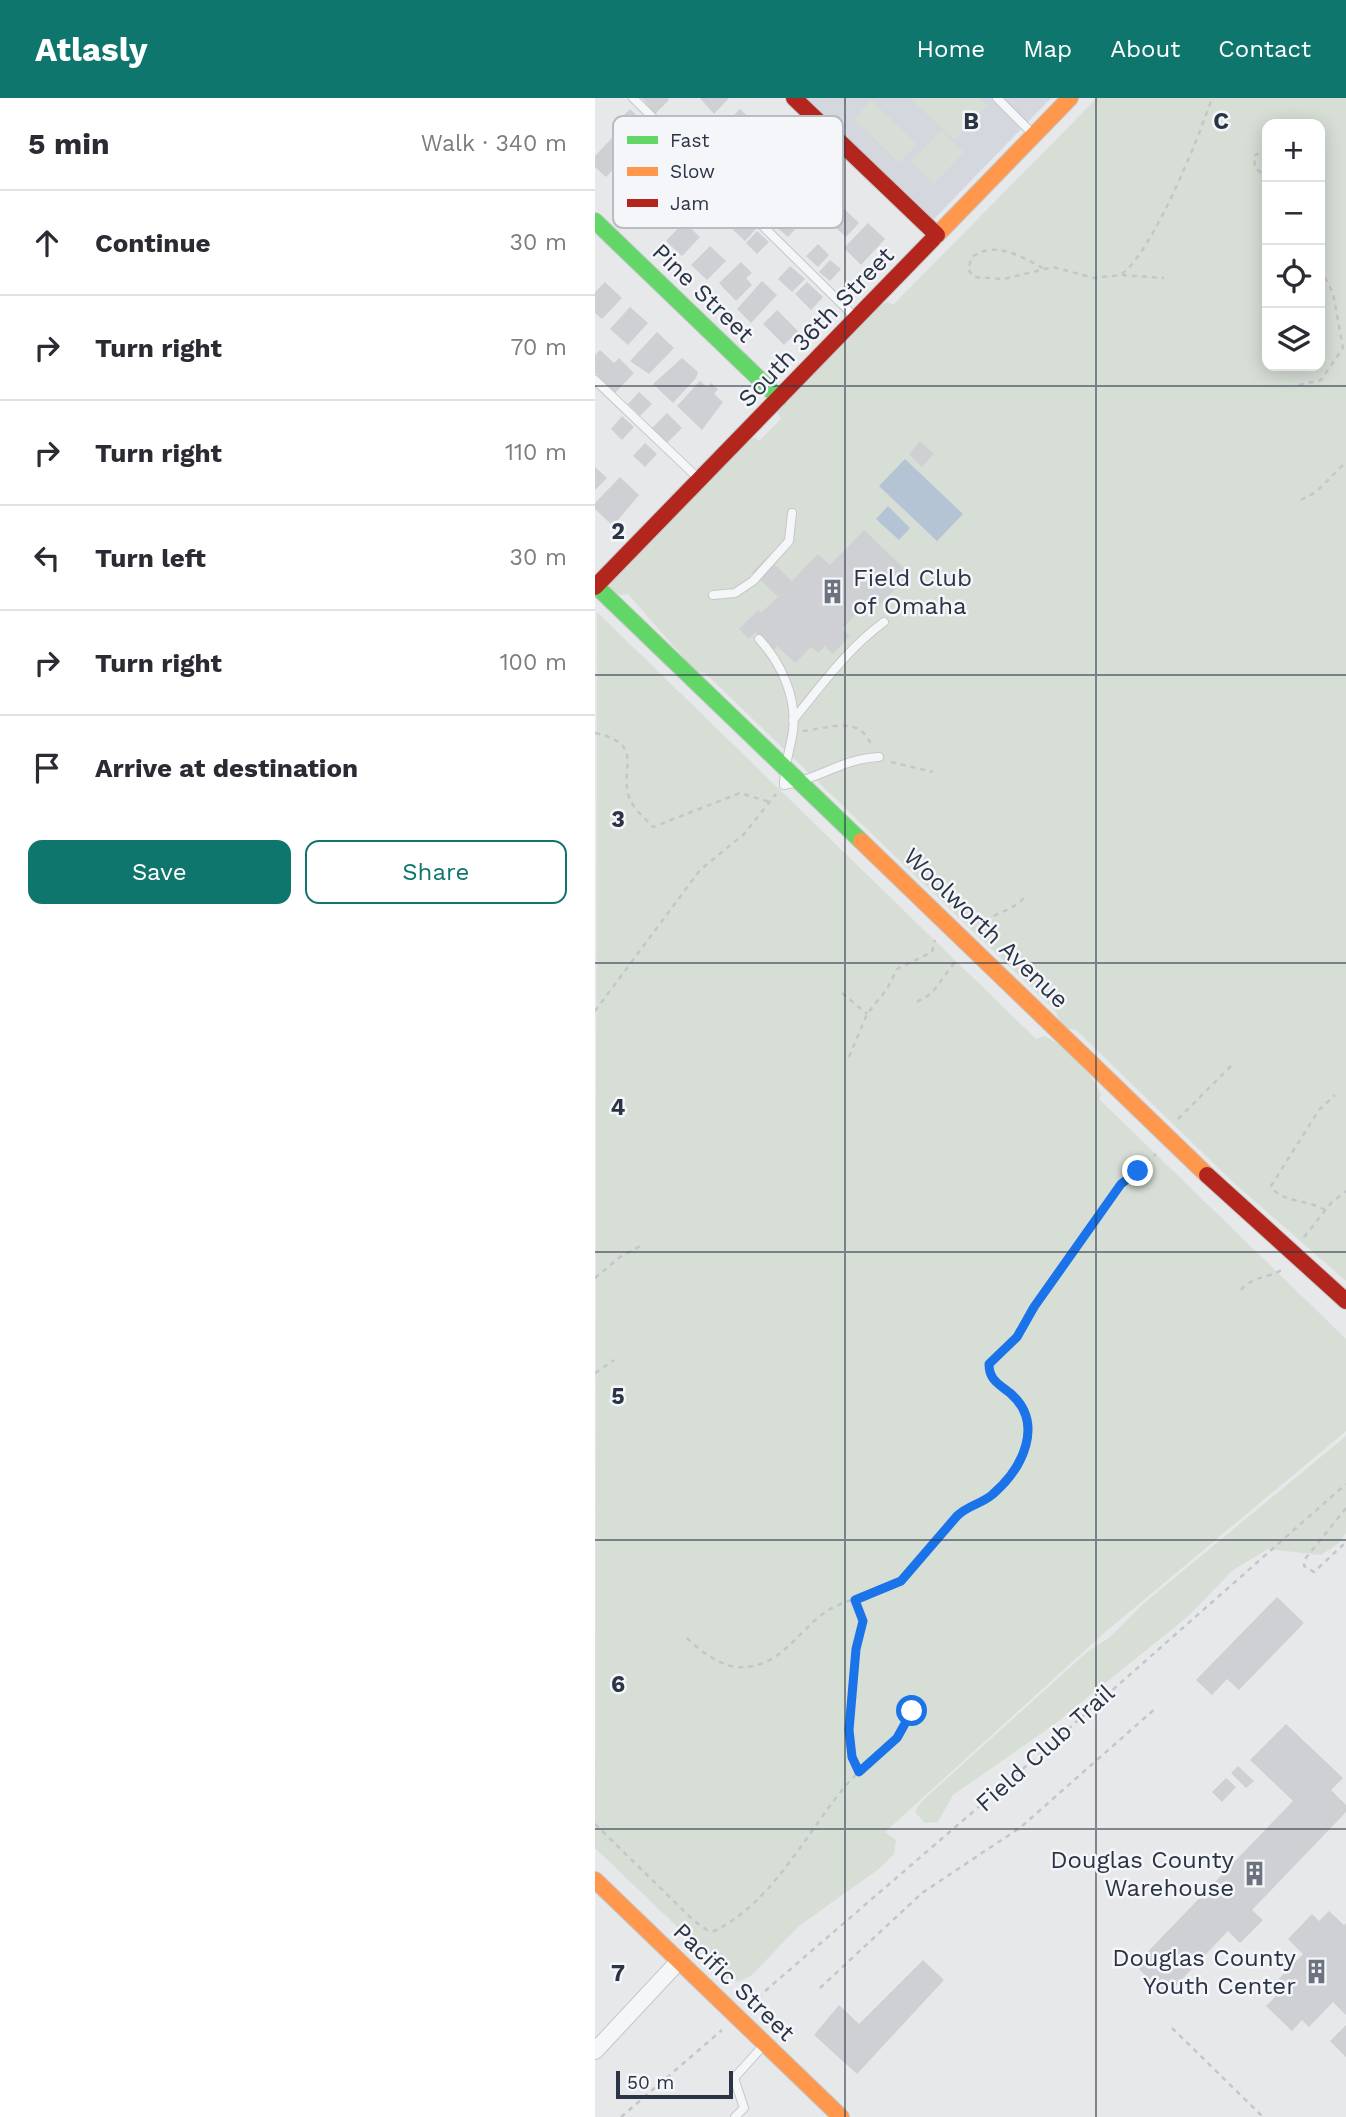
<!DOCTYPE html>
<meta charset="utf-8">
<style>
body{margin:0;font-family:"Work Sans",sans-serif;background:#f2f2f3;color:#2b2b33}
.controls{position:absolute;right:21px;top:21px;display:grid;overflow:hidden;border-radius:14px;box-shadow:0 4px 18px #0003}
.controls button{width:63px;height:63px;display:grid;place-items:center;padding:0;border:0;border-bottom:2px solid #e1e1e2;background:#fff;color:#2b2b33;font:35px sans-serif}
.scale{position:absolute;left:21px;bottom:18px;width:117px;box-sizing:border-box;padding-left:7px;border:4px solid #2b3445;border-top:0;font-size:19px;line-height:24px;white-space:nowrap;color:#2b3445;-webkit-text-stroke:5px #f4f6f9;paint-order:stroke}
.stop{position:absolute;width:21px;height:21px;margin:-16px;border:5px solid #1a73e8;border-radius:50%;background:#fff}
.stop.end{background:#1a73e8;border-color:#fff;box-shadow:0 2px 7px #0008}
.list{margin:0;padding:0;list-style:none}
h2{display:flex;justify-content:space-between;align-items:center;height:91px;margin:0;padding:0 28px;font-size:30px}
h2 small{font-size:23px;font-weight:400;color:#7c7c81}
.list li{display:grid;grid-template-columns:46px 1fr auto;gap:21px;align-items:center;box-sizing:border-box;height:105px;padding:0 28px;border-top:2px solid #e1e1e2}
.list b{display:block;font-size:26px;white-space:nowrap}
.list em{font-size:23px;font-style:normal;color:#7c7c81}
.actions{display:flex;gap:14px;padding:21px 28px}
.actions a{flex:1;padding:16px 0;border:2px solid #0f766e;border-radius:14px;text-align:center;font-size:24px;color:#0f766e}
.actions .main{background:#0f766e;color:#fff}
.icon{flex:none;width:38px;height:38px;fill:none;stroke:currentColor;stroke-width:2;stroke-linecap:round;stroke-linejoin:round}
.map{position:relative;flex:none;width:751px;height:2019px;overflow:hidden}
header{display:flex;align-items:center;gap:42px;box-sizing:border-box;height:98px;padding:0 35px;background:#0f766e;color:#fff}
header strong{font-size:33px}
nav{display:flex;gap:38px;margin-inline-start:auto;font-size:24px}
main{display:flex}
aside{flex:1;background:#fff}
.map>svg:first-child{display:block}
.built{fill:#d4d7dd}
.green{fill:#d6ded6;fill-rule:evenodd}
.water{fill:#b4c4d5}
.building{fill:#ced0d3}
.lines{fill:none;stroke-linecap:round;stroke-linejoin:round}
.lane-casing{stroke:#c4c6c8;stroke-width:10}
.street-casing{stroke:#c4c6c8;stroke-width:18}
.fast-casing{stroke:#c4c6c8;stroke-width:18}
.slow-casing{stroke:#c4c6c8;stroke-width:18}
.jam-casing{stroke:#c4c6c8;stroke-width:18}
.path{stroke:#c5c6ca;stroke-width:2.5;stroke-dasharray:5 5;stroke-linecap:butt}
.lane{stroke:#f5f6f7;stroke-width:8}
.street{stroke:#f5f6f7;stroke-width:16}
.fast{stroke:#63d668;stroke-width:16}
.slow{stroke:#ff974d;stroke-width:16}
.jam{stroke:#b3261e;stroke-width:16}
.route{stroke:#1a73e8;stroke-width:9}
.grid{fill:none;stroke:#2b3445;stroke-width:2;stroke-opacity:0.55}
.labels{text-anchor:middle;stroke-width:5;stroke-linejoin:round;paint-order:stroke}
.street-label{font-size:24px;fill:#2b3445;stroke:#f4f6f9}
.poi-label{font-size:24px;fill:#2b3445;stroke:#f4f6f9;text-anchor:end}
.key{fill:#f4f6f9;stroke:#b8bcc3;stroke-width:2}
.key-label{font-size:19px;fill:#2b3445}
.grid-label{font-size:23px;text-anchor:middle;font-weight:bold;fill:#2b3445;stroke:#f4f6f9;stroke-width:5;stroke-linejoin:round;paint-order:stroke}
</style>
<header>
<strong>Atlasly</strong>
<nav><a>Home</a><a>Map</a><a>About</a><a>Contact</a></nav>
</header>
<main>
<aside>
<h2>5 min<small>Walk · 340 m</small></h2>
<ul class="list">
<li><svg class="icon" aria-label="ahead" viewBox="0 0 24 24"><path d="M12 20V5M6 11l6-6 6 6"/></svg><div><b>Continue</b></div><em>30 m</em></li>
<li><svg class="icon" aria-label="right" viewBox="0 0 24 24"><path d="M7 20v-9h11M14 6l5 5-5 5"/></svg><div><b>Turn right</b></div><em>70 m</em></li>
<li><svg class="icon" aria-label="right" viewBox="0 0 24 24"><path d="M7 20v-9h11M14 6l5 5-5 5"/></svg><div><b>Turn right</b></div><em>110 m</em></li>
<li><svg class="icon" aria-label="left" viewBox="0 0 24 24"><path d="M17 20v-9H6M10 6l-5 5 5 5"/></svg><div><b>Turn left</b></div><em>30 m</em></li>
<li><svg class="icon" aria-label="right" viewBox="0 0 24 24"><path d="M7 20v-9h11M14 6l5 5-5 5"/></svg><div><b>Turn right</b></div><em>100 m</em></li>
<li><svg class="icon" aria-label="arrive" viewBox="0 0 24 24"><path d="M6 21V4h12l-3 4 3 4H6"/></svg><div><b>Arrive at destination</b></div></li>
</ul>
<div class="actions"><a class="main">Save</a><a>Share</a></div>
</aside>
<div class="map">
<svg width="751" height="2019" viewBox="0 0 751 2019">
<rect width="100%" height="100%" fill="#e6e8ea"/>
<!-- built -->
<path class="built" d="M211,0H456L338,122Z"/>
<!-- green -->
<path class="green" d="M315,0H384L392,7L359,42Z
M502,0H751V1183L640,1086L481,932C471,932 463,922 461,913L110,575H102L33,496L25,497L15,491L18,470L148,343L160,340L164,343L186,321L181,310L285,207L293,204L298,207ZM672,26H725V268H672Z
M276,2L322,46L304,65L259,21Z
M346,32L369,54L339,86L316,64Z
M2,514L441,941L450,938C474,951 494,971 506,996L504,1001L751,1241V1333L508,1536L301,1724L290,1734L301,1742L299,1756L285,1770L204,1828L157,1877L143,1884L126,1879L118,1863L0,1750Z
M751,1338V1435L744,1445L726,1457L673,1451L638,1472L591,1520L519,1578L457,1628L358,1697L343,1724L330,1725L320,1714L327,1703L491,1555L515,1539L548,1506Z"/>
<!-- water -->
<path class="water" d="M310,361L368,416L342,443L284,388Z
M293,408L315,430L304,442L281,421Z"/>
<!-- building -->
<path class="building" d="M47,0H73L74,2L60,16Z
M105,0H134L119,16Z
M35,11L46,22L40,29L28,18Z
M145,11L160,25L137,50L126,40L135,30L130,26Z
M19,38L35,53L11,79L0,69V58Z
M245,107L264,125L251,139L231,121Z
M191,116L204,127L193,139L180,128Z
M149,120L161,131L150,143L138,132Z
M89,124L105,139L87,158L71,143Z
M273,125L290,141L266,167L249,150Z
M162,133L174,144L162,156L151,145Z
M223,146L234,157L223,169L211,158Z
M115,148L131,163L112,182L96,167Z
M235,162L246,171L235,183L224,174Z
M146,164L157,175L151,180L157,187L141,203L124,185Z
M195,168L210,181L197,194L183,181Z
M167,183L182,197L156,225L142,211Z
M10,184L27,200L7,221L0,215V194Z
M212,184L228,199L216,212L200,196Z
M35,209L53,225L33,247L15,231Z
M182,212L203,233L189,247L168,226Z
M62,234L79,250L54,276L35,263Z
M5,252L19,265L24,260L39,275L20,295L0,275V257Z
M87,260L103,274L101,280L78,305L58,286Z
M105,283L112,289L116,285L123,291L119,296L128,304L107,332L82,308Z
M44,294L57,306L45,318L33,306Z
M72,315L87,330L72,345L57,330Z
M27,318L39,329L27,342L16,331Z
M325,343L339,356L327,369L314,356Z
M50,345L62,356L50,369L38,358Z
M0,369L12,380L0,392Z
M25,379L44,397L18,428L0,411V405Z
M269,432L315,476L282,509L274,502L247,531L255,538L238,556L230,548L223,555L216,549L200,565L182,548L179,552L160,534L154,541L144,531L163,512L166,515L183,499L157,474L172,459L197,483L223,456L235,467Z
M682,1499L709,1525L644,1592L632,1581L617,1597L601,1582Z
M691,1626L748,1680L736,1692L751,1707V1714L657,1812L668,1822L645,1845L633,1833L571,1898L540,1867L698,1703L655,1662Z
M643,1668L659,1683L651,1690L636,1675Z
M631,1680L641,1689L627,1704L617,1694Z
M734,1813L749,1827L751,1825V1917L738,1904L714,1929L707,1922L697,1933L671,1908L681,1898L674,1891L708,1856L693,1841L717,1816L724,1823Z
M328,1862L349,1882L262,1976L219,1937L244,1907L264,1926Z
M751,1927V1959L735,1943Z"/>
<g class="lines">
<defs>
<path id="lane" d="M38,0L260,219
M402,0L437,35
M0,282L104,381
M118,497L140,495L158,483L194,443L197,415
M164,541C186,565 202,599 198,633C195,652 189,668 189,687C222,682 249,660 284,659
M198,622C226,588 253,550 289,524
M140,2019L149,2010L139,1980L168,1948"/>
<path id="street" d="M0,1953L84,1863"/>
<path id="fast" d="M0,123L184,300
M0,487L266,743"/>
<path id="slow" d="M338,141L475,0
M266,743L612,1077
M0,1782L246,2019"/>
<path id="jam" d="M199,0L342,137
M0,489L338,141
M612,1077L751,1203"/>
</defs>
<!-- lane casing -->
<use href="#lane" class="lane-casing"/>
<!-- street casing -->
<use href="#street" class="street-casing"/>
<!-- fast casing -->
<use href="#fast" class="fast-casing"/>
<!-- slow casing -->
<use href="#slow" class="slow-casing"/>
<!-- jam casing -->
<use href="#jam" class="jam-casing"/>
<!-- path -->
<path class="path" d="M672,56L668,53L659,58L660,70L672,79
M448,170C426,159 401,142 377,159L373,171L379,179L409,181L458,169L499,180L526,177L569,180
M527,176C558,153 604,39 617,0
M704,287L726,282L748,250L738,195L725,170
M706,402L721,394L751,364
M208,633C231,631 265,616 276,647
M0,635C51,646 24,670 34,699C38,711 50,720 58,729L145,695L175,704
M296,664L338,674
M384,831C394,814 416,815 429,800
M247,895L272,916
M322,904L337,895L362,861
M0,913L105,772L149,736L181,696
M254,959L272,916L292,891L302,871L337,854L340,842
M583,1021L639,965
M730,1112C715,1102 684,1104 676,1088L724,1012L740,997
M709,1139L736,1105L751,1093
M0,1180L25,1159L47,1147
M646,1192C659,1177 673,1181 688,1171
M0,1275L19,1262
M751,1410L710,1461L709,1468L719,1474L751,1444
M260,1503L268,1523L261,1551L254,1632L257,1659L264,1674
M92,1540C107,1555 130,1572 153,1569C188,1564 203,1534 229,1515C251,1499 282,1499 303,1484C327,1468 343,1437 363,1416C373,1406 385,1406 396,1399C411,1388 425,1363 431,1346C449,1297 393,1299 394,1266L422,1239L439,1209L526,1086L561,1056
M0,1726L98,1822L112,1832L119,1833C178,1805 212,1733 253,1685C275,1661 305,1645 317,1613
M225,1890L327,1795L426,1729L562,1609
M155,1906L437,1663L751,1386
M577,1930L668,2019
M26,2019L127,1932"/>
<!-- lane -->
<use href="#lane" class="lane"/>
<!-- street -->
<use href="#street" class="street"/>
<!-- fast -->
<use href="#fast" class="fast"/>
<!-- slow -->
<use href="#slow" class="slow"/>
<!-- jam -->
<use href="#jam" class="jam"/>
</g>
<g class="lines">
<!-- route -->
<path class="route" d="M317,1613L302,1640L264,1674L257,1659L254,1632L261,1551L268,1523L260,1502L306,1483L362,1418C373,1407 387,1406 398,1396C428,1370 450,1325 415,1295C404,1286 394,1282 394,1266L422,1239L439,1209L526,1086L543,1073"/>
</g>
<!-- grid -->
<path class="grid" d="M250,0V2019M501,0V2019M0,288H751M0,577H751M0,865H751M0,1154H751M0,1442H751M0,1731H751"/>
<!-- icons -->
<defs>
<symbol id="building-bare" viewBox="-9 -9 18 18"><path d="M-4-6H4V6H1V3H-1V6H-4ZM-2.5-4.3h1.7v1.8h-1.7ZM.8-4.3h1.7v1.8H.8ZM-2.5-1h1.7V.8h-1.7ZM.8-1h1.7V.8H.8Z" fill="#6c737f" stroke="#f4f6f9" stroke-width="2.5" paint-order="stroke"/></symbol>
</defs>
<g fill-rule="evenodd">
<use href="#building-bare" x="220" y="476" width="35" height="35"/>
<use href="#building-bare" x="642" y="1758" width="35" height="35"/>
<use href="#building-bare" x="704" y="1856" width="35" height="35"/>
</g>
<g class="labels">
<!-- street labels -->
<g class="street-label">
<text transform="translate(108 195) rotate(44)" y="8">Pine Street</text>
<text transform="translate(221 229) rotate(-46)" y="8">South 36th Street</text>
<text transform="translate(391 830) rotate(44)" y="8">Woolworth Avenue</text>
<text transform="translate(450 1650) rotate(-42)" y="8">Field Club Trail</text>
<text transform="translate(139 1884) rotate(44)" y="8">Pacific Street</text>
</g>
<!-- poi labels -->
<g class="poi-label">
<text x="258" y="488" text-anchor="start">Field Club<tspan x="258" dy="28">of Omaha</tspan></text>
<text x="639" y="1770">Douglas County<tspan x="639" dy="28">Warehouse</tspan></text>
<text x="701" y="1868">Douglas County<tspan x="701" dy="28">Youth Center</tspan></text>
</g>
</g>
<!-- legend -->
<rect x="18" y="18" width="230" height="112" rx="10" class="key"/>
<rect x="32" y="38" width="31" height="8" fill="#63d668"/>
<rect x="32" y="69" width="31" height="9" fill="#ff974d"/>
<rect x="32" y="101" width="31" height="8" fill="#b3261e"/>
<g class="key-label">
<text x="75" y="49">Fast</text>
<text x="75" y="80">Slow</text>
<text x="75" y="112">Jam</text>
</g>
<g class="grid-label">
<text x="376" y="31">B</text>
<text x="626" y="31">C</text>
<text x="23" y="441">2</text>
<text x="23" y="729">3</text>
<text x="23" y="1017">4</text>
<text x="23" y="1306">5</text>
<text x="23" y="1594">6</text>
<text x="23" y="1883">7</text>
</g>
</svg>
<div class="controls">
<button>+</button>
<button>−</button>
<button><svg class="icon" aria-label="locate" viewBox="0 0 24 24"><circle cx="12" cy="12" r="6"/><path d="M12 2v4M12 18v4M2 12h4M18 12h4"/></svg></button>
<button><svg class="icon" aria-label="layers" viewBox="0 0 24 24"><path d="M12 4l9 5-9 5-9-5zM3 14l9 5 9-5"/></svg></button>
</div>
<div class="scale">50 m</div>
<div class="stop" style="left:317px;top:1613px"></div>
<div class="stop end" style="left:543px;top:1073px"></div>
</div>
</main>
